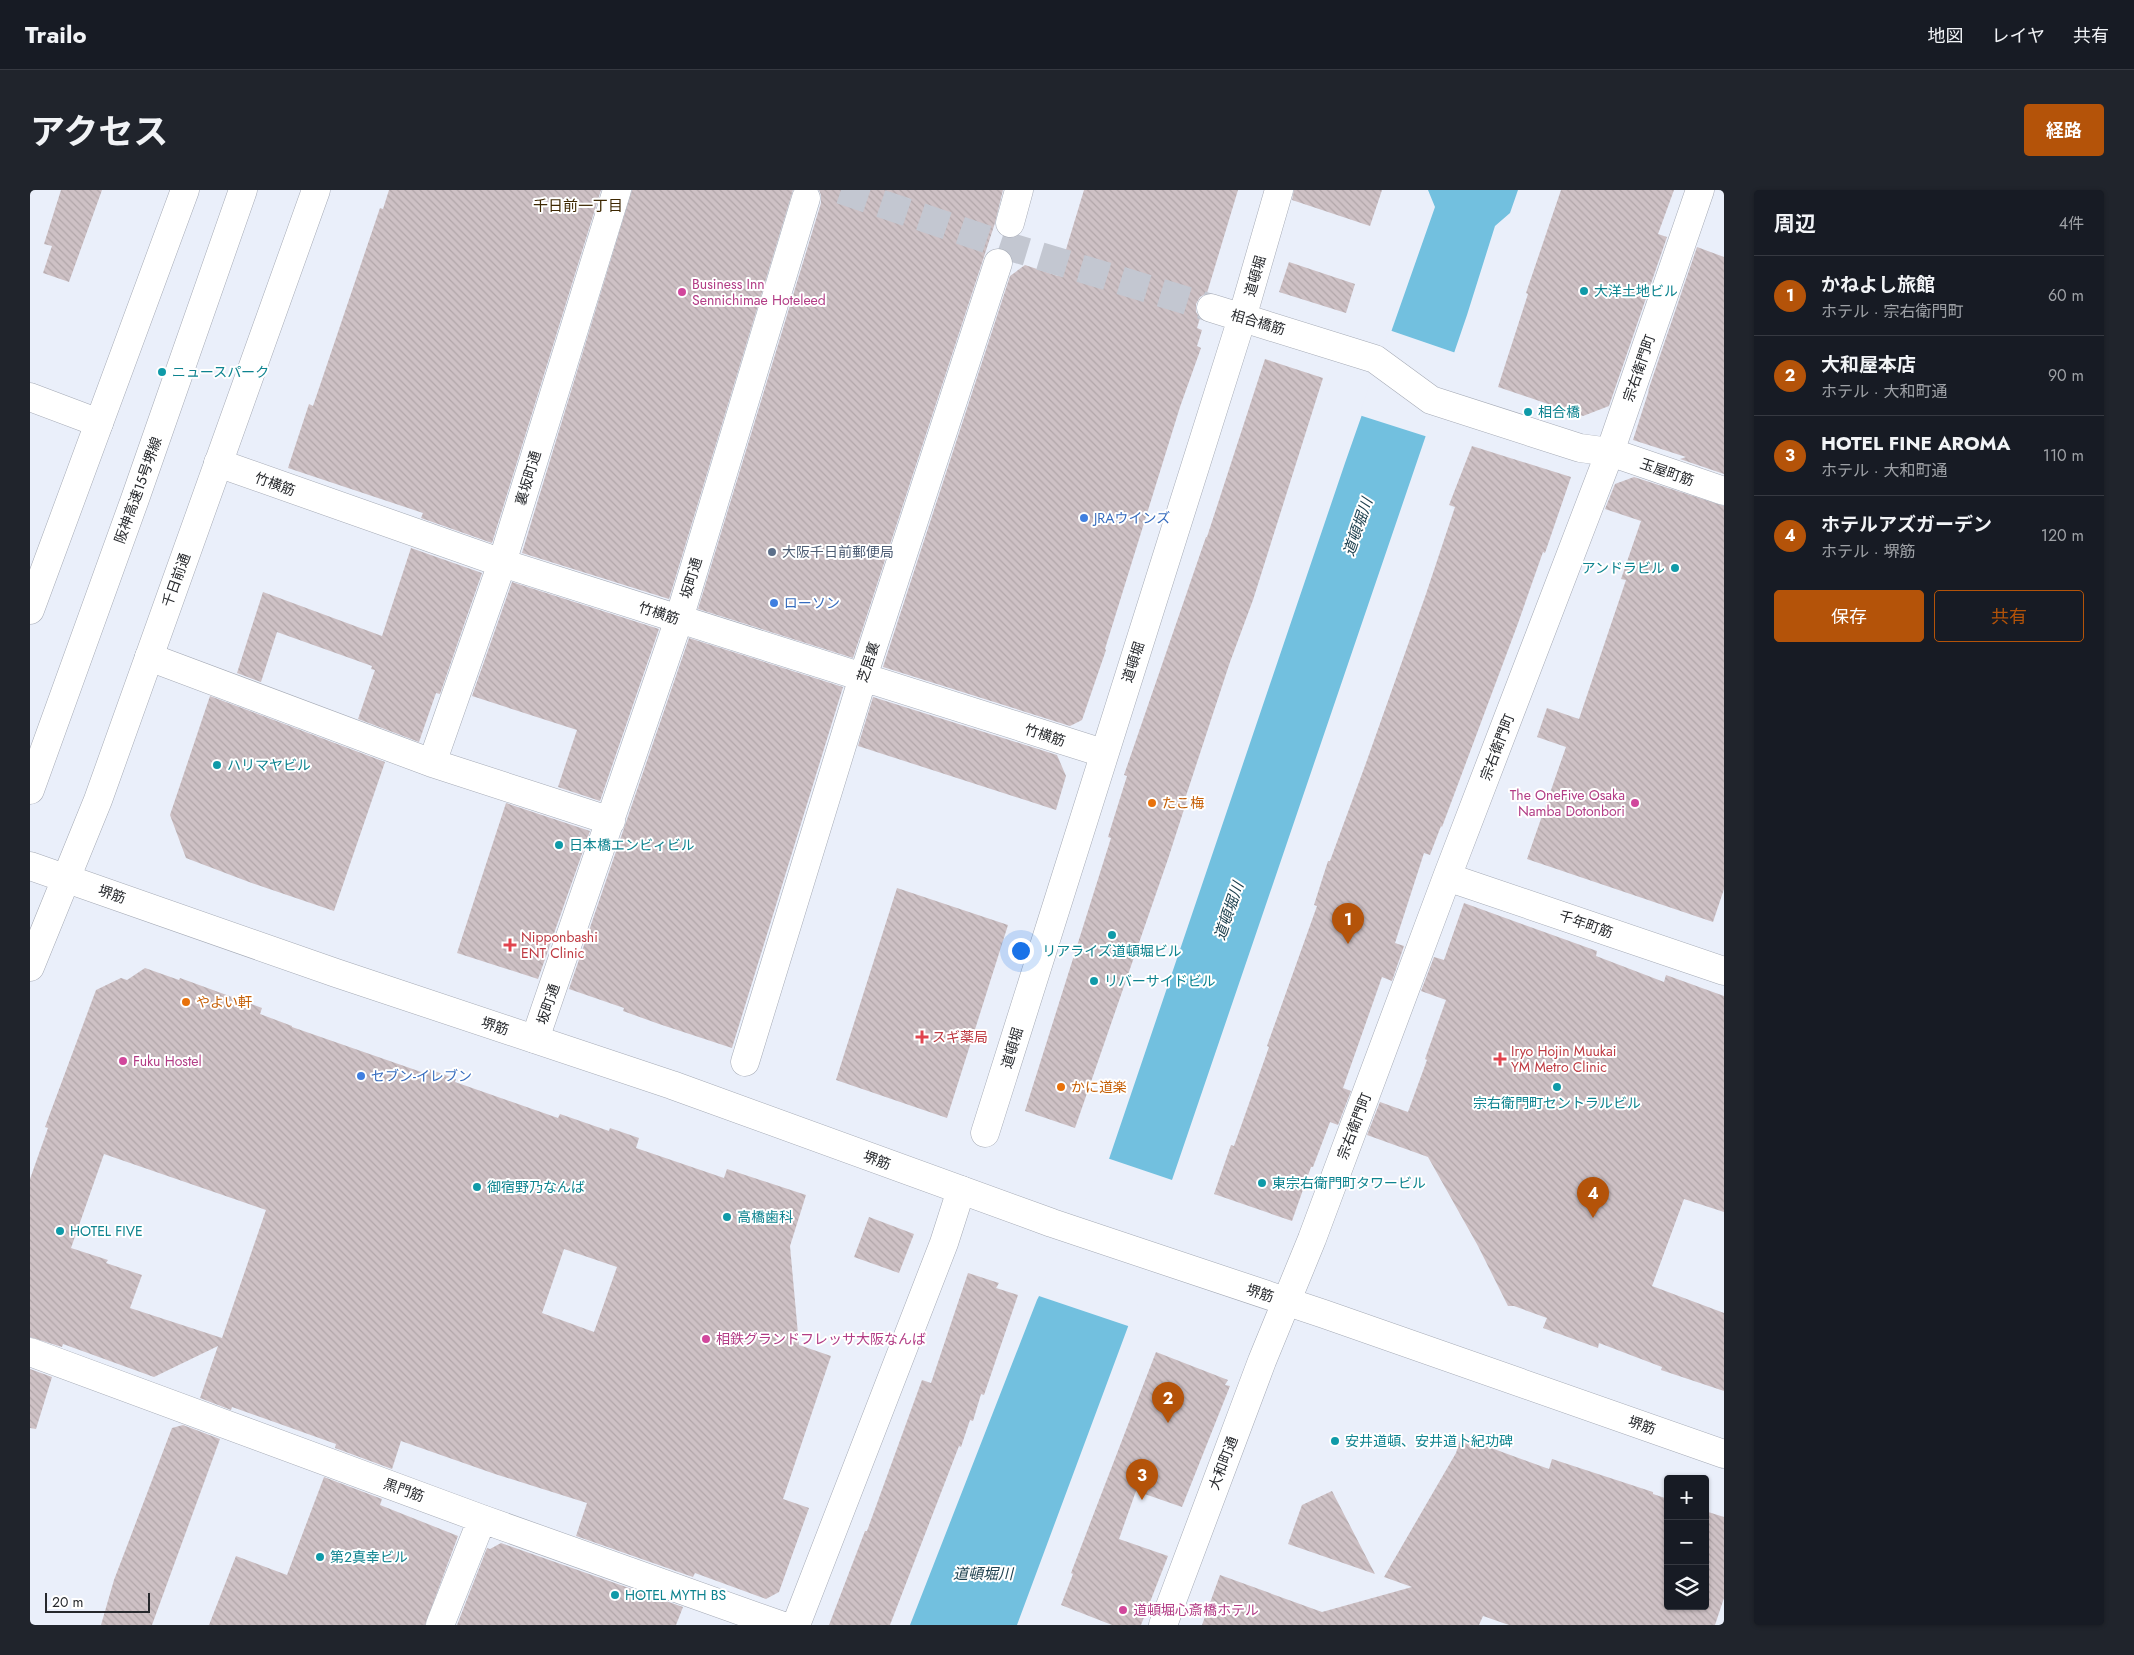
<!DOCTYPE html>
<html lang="ja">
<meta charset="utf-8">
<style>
body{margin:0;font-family:Jost,"Noto Sans JP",sans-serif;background:#20242c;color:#f1f3f6}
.controls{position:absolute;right:15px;bottom:15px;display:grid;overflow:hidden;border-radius:5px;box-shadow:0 1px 4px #0004}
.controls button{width:45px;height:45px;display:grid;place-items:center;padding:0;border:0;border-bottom:1px solid #363941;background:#171b24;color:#f1f3f6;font:25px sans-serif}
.scale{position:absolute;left:15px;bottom:12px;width:105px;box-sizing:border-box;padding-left:5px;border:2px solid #26282c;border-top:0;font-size:14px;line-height:18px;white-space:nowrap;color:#26282c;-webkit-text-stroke:4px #fff;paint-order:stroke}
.you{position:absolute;left:990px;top:760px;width:18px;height:18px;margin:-12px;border:4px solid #fff;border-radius:50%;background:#1a73e8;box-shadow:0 0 0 8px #1a73e833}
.badge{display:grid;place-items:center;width:32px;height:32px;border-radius:50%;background:#b45309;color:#fff;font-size:16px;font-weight:700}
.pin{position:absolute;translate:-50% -41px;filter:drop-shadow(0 1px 2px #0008)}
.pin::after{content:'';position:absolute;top:26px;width:18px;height:15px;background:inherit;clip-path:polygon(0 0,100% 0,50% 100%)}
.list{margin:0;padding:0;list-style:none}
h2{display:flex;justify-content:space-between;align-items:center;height:65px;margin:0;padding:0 20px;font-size:21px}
h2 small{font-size:16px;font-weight:400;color:#9ea1a6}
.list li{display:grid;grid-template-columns:32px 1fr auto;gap:15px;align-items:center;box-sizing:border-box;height:80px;padding:0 20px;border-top:1px solid #363941}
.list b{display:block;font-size:19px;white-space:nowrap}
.list p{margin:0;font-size:16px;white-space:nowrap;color:#9ea1a6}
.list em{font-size:16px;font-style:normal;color:#9ea1a6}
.actions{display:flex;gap:10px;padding:15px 20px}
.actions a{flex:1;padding:11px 0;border:1px solid #b45309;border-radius:5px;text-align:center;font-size:18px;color:#b45309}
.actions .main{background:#b45309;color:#fff}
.icon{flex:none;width:28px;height:28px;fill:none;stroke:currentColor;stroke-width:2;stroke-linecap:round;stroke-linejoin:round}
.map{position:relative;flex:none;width:1694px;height:1435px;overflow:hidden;border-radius:5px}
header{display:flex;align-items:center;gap:30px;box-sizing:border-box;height:70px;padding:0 25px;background:#171b24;border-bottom:1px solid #363941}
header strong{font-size:24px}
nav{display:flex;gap:28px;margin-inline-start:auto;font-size:18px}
.intro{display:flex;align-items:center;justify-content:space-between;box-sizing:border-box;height:120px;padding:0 30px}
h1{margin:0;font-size:35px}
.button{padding:12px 22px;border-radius:5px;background:#b45309;color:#fff;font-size:18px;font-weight:700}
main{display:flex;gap:30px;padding:0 30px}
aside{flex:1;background:#171b24;border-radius:5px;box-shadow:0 1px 4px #0004}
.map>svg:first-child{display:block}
.water{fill:#72c0df}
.pier{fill:#eaeffa}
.building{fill:url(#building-back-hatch);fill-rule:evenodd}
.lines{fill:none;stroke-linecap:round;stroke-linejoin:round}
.street-tunnel{stroke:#c3c7d1;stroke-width:28;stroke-dasharray:28 14;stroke-linecap:butt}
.street-casing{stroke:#a5aab5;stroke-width:29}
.secondary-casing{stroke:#a5aab5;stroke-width:29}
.highway-casing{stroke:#a5aab5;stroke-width:29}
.street{stroke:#fff;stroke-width:28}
.secondary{stroke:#fff;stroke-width:28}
.highway{stroke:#fff;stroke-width:28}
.culture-dot{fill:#0f9aa8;stroke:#fff;stroke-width:2}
.hotel-dot{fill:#d1479c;stroke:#fff;stroke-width:2}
.shop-dot{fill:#3f7fe0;stroke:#fff;stroke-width:2}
.service-dot{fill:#5c6f8a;stroke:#fff;stroke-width:2}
.food-dot{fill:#e8710a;stroke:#fff;stroke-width:2}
.health-dot{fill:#e0444e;stroke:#fff;stroke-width:2}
.labels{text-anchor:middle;stroke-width:4;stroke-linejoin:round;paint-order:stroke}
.street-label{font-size:14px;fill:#26282c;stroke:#fff}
.hotel-label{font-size:14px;fill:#b23c85;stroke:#fff;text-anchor:start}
.culture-label{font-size:14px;fill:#0d838f;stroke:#fff;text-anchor:start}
.shop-label{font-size:14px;fill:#366cbe;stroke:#fff;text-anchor:start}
.service-label{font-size:14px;fill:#4e5e75;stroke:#fff;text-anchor:start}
.food-label{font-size:14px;fill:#c56008;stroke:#fff;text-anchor:start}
.health-label{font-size:14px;fill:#be3a42;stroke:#fff;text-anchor:start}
.neighbourhood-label{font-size:15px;fill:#3e2802;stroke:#fff}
.water-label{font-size:15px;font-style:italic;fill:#1f4250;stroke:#fff}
</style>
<header>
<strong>Trailo</strong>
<nav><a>地図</a><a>レイヤ</a><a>共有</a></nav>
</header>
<div class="intro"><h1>アクセス</h1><a class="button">経路</a></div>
<main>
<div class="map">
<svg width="1694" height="1435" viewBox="0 0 1694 1435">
<defs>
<pattern id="building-back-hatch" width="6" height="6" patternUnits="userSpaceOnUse" patternTransform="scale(1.25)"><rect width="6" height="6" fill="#cec1c5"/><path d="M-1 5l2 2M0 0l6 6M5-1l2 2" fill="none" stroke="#b1a6a9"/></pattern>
</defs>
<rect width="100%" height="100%" fill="#eaeffa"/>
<!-- water -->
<path class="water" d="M1398,0H1488L1480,23L1465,36L1437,125L1142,990L1099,1134L987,1435H880L1007,1110L1079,969L1315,273L1405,17Z"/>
<!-- pier -->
<path class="pier" d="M1359,140L1426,163L1398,247L1329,225Z
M1077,968L1145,991L1101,1137L1006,1105Z"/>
<!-- building -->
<path class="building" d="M31,0H72L39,92L13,83L22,56L14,54Z
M359,0H571L462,353L391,328L393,323L258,278L279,214L283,216L350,18L353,19Z
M602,0H763L639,409L492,363Z
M789,0H973L965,33L823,468L668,419L791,13V5Z
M1054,0H1208L1177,103L1170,107L1166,114V122L1170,128L1167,138L1172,140L1167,156L1171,158L1150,217L1075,459L1076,460L1052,530L1040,536L853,477L980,86L995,75L1028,86Z
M1264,0H1352L1340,36L1262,10Z
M1531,0H1644L1628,44L1637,47L1579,216L1553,226L1468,197L1498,104L1496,103Z
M1667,57L1694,67V284L1650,269L1656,267L1603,250L1619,200L1618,201Z
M1259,72L1325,94L1316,123L1249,102Z
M1235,169L1293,188L1223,410L1200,472L1155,609L1157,610L1138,669L1045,938L995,921L1081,648L1078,647L1097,586L1094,585L1176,347H1177Z
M1442,256L1541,287L1515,363L1513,362L1487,436L1412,637L1411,636L1400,665L1394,663L1365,753L1374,756L1362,791L1352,787L1313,898L1321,901L1308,935L1300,932L1283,977H1281L1262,1031L1184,1004L1201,955L1204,956L1239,857L1237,856L1287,716L1284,715L1298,671H1300L1336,573L1396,404L1425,317L1419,315Z
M1604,287L1694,316V699L1683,732L1497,669L1536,557L1507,547L1517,518L1549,529L1596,390L1591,389L1611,331L1575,319L1585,294Z
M381,358L452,383L410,504L406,503L389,552L328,529L345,480L341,479L342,476L247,442L231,492L207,483L233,402L352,446Z
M482,392L629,439L570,611L528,597L547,540L442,506Z
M659,448L813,497L702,858L629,834L593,821L594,818L539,799Z
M180,506L355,572L304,721L219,692L156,668L140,625Z
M843,507L1027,565L1036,586L1026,620L828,556Z
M476,613L560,641L508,789L427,763Z
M867,698L978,735L917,928L806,890Z
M1434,713L1567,761L1566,766L1634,792L1636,785L1694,806V1022L1654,1009L1622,1096L1694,1123V1201L1631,1180L1632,1177L1569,1153L1568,1158L1513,1138L1517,1128L1484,1116H1478L1448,1056L1398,967L1337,945L1350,912L1378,922L1397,870L1395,869L1416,810L1391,801L1404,767L1414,770Z
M115,778L149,790L150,788L232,818L230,824L262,836V837L397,884L399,879L426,889L425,892L528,928L530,924L579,941L580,938L609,948L606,958L694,988L697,979L776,1005L760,1056L769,1155L801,1166L753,1309L779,1318L749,1402L736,1409L665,1383L663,1387L546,1346L557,1313L465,1284L371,1251L362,1279L305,1258L306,1254L202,1217L201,1220L170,1208L188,1156L124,1187L33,1154L32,1157L0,1147V989L18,938L15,937L66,800L91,788L97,790ZM74,964L236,1020L192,1148L100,1118L112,1085L76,1073L78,1070L41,1058ZM534,1059L587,1077L564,1142L512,1123Z
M839,1027L884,1044L869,1083L824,1067Z
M938,1083L969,1093L966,1098L988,1105L954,1205L951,1204L943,1231L940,1230L931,1257L929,1256L860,1435H799L835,1341H837L892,1190L901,1193Z
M1126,1162L1198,1190L1195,1195L1200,1196L1152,1317L1106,1301L1089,1349L1138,1366L1111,1435H1082L1031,1415L1043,1384L1041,1383Z
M0,1179L22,1187L6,1239L0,1238Z
M153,1235L190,1249L122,1435H71L84,1390L142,1238Z
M1431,1247L1519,1279L1522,1269L1623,1302V1304L1638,1309V1416H1675V1321L1694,1327V1408L1685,1435H1479L1453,1426L1449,1435H1172L1190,1385L1292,1422L1382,1397L1354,1387L1426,1263Z
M294,1287L352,1309L350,1315L428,1346L395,1435H179L206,1366L257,1385Z
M1302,1301L1345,1384L1258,1354L1272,1315Z
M471,1353L653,1417L646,1435H427L457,1358L460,1359Z"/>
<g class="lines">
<!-- street-tunnel -->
<path class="street-tunnel" d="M811,0L974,55L1181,118"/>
<defs>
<path id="street" d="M980,33L989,0
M1181,118L1345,169L1401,210L1550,258L1580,262L1694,301
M0,207L69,233
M188,273L472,373L1073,563
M119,467L402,573L581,631
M402,573L472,373L587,0
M1417,687L1694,781
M505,849L649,429L776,8
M715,872L833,487L968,73
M955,943L1212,128L1249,0
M0,1162L452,1329L750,1435
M410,1435L452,1329
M766,1435L914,1053L931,1000
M1133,1435L1232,1171L1282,1049L1417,687L1580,262L1670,0"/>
<path id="secondary" d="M0,420L155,0
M0,676L306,783L642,895L1022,1033L1294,1124L1694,1264
M0,777L68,610L286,0"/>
<path id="highway" d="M0,600L105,309L213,0"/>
</defs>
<!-- street casing -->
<use href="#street" class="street-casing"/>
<!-- secondary casing -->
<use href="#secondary" class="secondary-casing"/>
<!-- highway casing -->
<use href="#highway" class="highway-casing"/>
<!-- street -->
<use href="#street" class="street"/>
<!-- secondary -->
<use href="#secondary" class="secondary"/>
<!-- highway -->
<use href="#highway" class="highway"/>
</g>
<!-- markers -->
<g class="culture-dot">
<circle cx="1554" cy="101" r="5"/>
<circle cx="132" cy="182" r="5"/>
<circle cx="1498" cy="222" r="5"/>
<circle cx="1645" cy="378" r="5"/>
<circle cx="187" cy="575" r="5"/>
<circle cx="529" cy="655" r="5"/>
<circle cx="1082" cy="745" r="5"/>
<circle cx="1064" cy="791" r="5"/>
<circle cx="1527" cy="897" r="5"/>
<circle cx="1232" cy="993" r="5"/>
<circle cx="447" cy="997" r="5"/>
<circle cx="697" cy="1027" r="5"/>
<circle cx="30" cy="1041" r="5"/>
<circle cx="1305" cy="1251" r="5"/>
<circle cx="290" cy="1367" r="5"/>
<circle cx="585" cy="1405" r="5"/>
</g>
<g class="hotel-dot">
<circle cx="652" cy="102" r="5"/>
<circle cx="1605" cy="613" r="5"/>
<circle cx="93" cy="871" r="5"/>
<circle cx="676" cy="1149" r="5"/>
<circle cx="1093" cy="1420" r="5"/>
</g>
<g class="shop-dot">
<circle cx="1054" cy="328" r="5"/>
<circle cx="744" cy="413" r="5"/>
<circle cx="331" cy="886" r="5"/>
</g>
<circle class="service-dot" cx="742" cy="362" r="5"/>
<g class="food-dot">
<circle cx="1122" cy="613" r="5"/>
<circle cx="156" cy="812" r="5"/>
<circle cx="1031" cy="897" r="5"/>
</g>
<g class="health-dot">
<path d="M477.5 747.5h5v5h5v5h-5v5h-5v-5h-5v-5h5z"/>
<path d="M889.5 839.5h5v5h5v5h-5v5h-5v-5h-5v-5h5z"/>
<path d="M1467.5 861.5h5v5h5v5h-5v5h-5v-5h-5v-5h5z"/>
</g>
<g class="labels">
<!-- street labels -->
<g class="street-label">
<text transform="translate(1225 86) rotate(-74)" y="5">道頓堀</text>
<text transform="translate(1228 132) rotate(16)" y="5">相合橋筋</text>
<text transform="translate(1609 178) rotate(-71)" y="5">宗右衛門町</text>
<text transform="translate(1637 282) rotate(19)" y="5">玉屋町筋</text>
<text transform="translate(498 288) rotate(-73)" y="5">裏坂町通</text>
<text transform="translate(245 294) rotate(20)" y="5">竹横筋</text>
<text transform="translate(108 300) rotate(-70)" y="5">阪神高速15号堺線</text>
<text transform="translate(661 388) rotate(-73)" y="5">坂町通</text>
<text transform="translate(146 390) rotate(-70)" y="5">千日前通</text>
<text transform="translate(629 423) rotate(18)" y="5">竹横筋</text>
<text transform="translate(838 472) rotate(-72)" y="5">芝居裏</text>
<text transform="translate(1103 472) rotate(-72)" y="5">道頓堀</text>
<text transform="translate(1015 545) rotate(18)" y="5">竹横筋</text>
<text transform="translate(1467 557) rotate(-69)" y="5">宗右衛門町</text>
<text transform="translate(82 704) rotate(19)" y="5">堺筋</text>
<text transform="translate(1556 734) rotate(19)" y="5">千年町筋</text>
<text transform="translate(518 814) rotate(-71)" y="5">坂町通</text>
<text transform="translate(465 836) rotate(18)" y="5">堺筋</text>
<text transform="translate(982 858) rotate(-73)" y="5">道頓堀</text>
<text transform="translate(1324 936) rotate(-69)" y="5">宗右衛門町</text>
<text transform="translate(847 970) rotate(20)" y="5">堺筋</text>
<text transform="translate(1230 1103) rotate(18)" y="5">堺筋</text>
<text transform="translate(1612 1235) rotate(19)" y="5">堺筋</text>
<text transform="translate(1193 1273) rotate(-69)" y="5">大和町通</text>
<text transform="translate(374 1300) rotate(20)" y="5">黒門筋</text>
</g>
<!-- hotel labels -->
<g class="hotel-label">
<text x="662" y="99">Business Inn<tspan x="662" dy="16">Sennichimae Hoteleed</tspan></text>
<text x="1595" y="610" text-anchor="end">The OneFive Osaka<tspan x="1595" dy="16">Namba Dotonbori</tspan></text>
<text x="103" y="876">Fuku Hostel</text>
<text x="686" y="1154">相鉄グランドフレッサ大阪なんば</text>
<text x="1103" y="1425">道頓堀心斎橋ホテル</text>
</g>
<!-- culture labels -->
<g class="culture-label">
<text x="1564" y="106">大洋土地ビル</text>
<text x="142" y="187">ニュースパーク</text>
<text x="1508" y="227">相合橋</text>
<text x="1635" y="383" text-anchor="end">アンドラビル</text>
<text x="197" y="580">ハリマヤビル</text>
<text x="539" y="660">日本橋エンビィビル</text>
<text x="1082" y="766" text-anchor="middle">リアライズ道頓堀ビル</text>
<text x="1074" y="796">リバーサイドビル</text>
<text x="1527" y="918" text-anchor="middle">宗右衛門町セントラルビル</text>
<text x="1242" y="998">東宗右衛門町タワービル</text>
<text x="457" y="1002">御宿野乃なんば</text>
<text x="707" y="1032">高橋歯科</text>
<text x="40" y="1046">HOTEL FIVE</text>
<text x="1315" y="1256">安井道頓、安井道卜紀功碑</text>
<text x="300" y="1372">第２真幸ビル</text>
<text x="595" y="1410">HOTEL MYTH BS</text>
</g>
<!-- shop labels -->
<g class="shop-label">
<text x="1064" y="333">JRAウインズ</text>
<text x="754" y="418">ローソン</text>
<text x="341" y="891">セブン-イレブン</text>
</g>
<!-- service labels -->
<g class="service-label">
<text x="752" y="367">大阪千日前郵便局</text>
</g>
<!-- food labels -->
<g class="food-label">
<text x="1132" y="618">たこ梅</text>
<text x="166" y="817">やよい軒</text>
<text x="1041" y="902">かに道楽</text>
</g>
<!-- health labels -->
<g class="health-label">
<text x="491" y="752">Nipponbashi<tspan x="491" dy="16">ENT Clinic</tspan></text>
<text x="902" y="852">スギ薬局</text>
<text x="1481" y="866">Iryo Hojin Muukai<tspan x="1481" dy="16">YM Metro Clinic</tspan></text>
</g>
<!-- neighbourhood labels -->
<g class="neighbourhood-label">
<text x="548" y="21">千日前一丁目</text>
</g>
<!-- water labels -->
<g class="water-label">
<text transform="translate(1328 337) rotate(-71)" y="5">道頓堀川</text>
<text transform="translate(1199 721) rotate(-71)" y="5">道頓堀川</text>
<text x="953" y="1389">道頓堀川</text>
</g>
</g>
</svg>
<div class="controls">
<button>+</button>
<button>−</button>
<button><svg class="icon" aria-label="layers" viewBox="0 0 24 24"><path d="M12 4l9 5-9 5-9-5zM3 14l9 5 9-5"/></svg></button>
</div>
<div class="scale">20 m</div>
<div class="you"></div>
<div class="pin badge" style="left:1318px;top:754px">1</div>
<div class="pin badge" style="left:1138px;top:1233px">2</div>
<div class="pin badge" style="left:1112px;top:1310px">3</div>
<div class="pin badge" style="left:1563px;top:1028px">4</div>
</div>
<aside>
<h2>周辺<small>4件</small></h2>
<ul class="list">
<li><span class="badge">1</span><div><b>かねよし旅館</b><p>ホテル · 宗右衛門町</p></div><em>60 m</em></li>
<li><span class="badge">2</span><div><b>大和屋本店</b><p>ホテル · 大和町通</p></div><em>90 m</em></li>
<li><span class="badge">3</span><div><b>HOTEL FINE AROMA</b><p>ホテル · 大和町通</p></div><em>110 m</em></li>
<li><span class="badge">4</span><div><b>ホテルアズガーデン</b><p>ホテル · 堺筋</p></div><em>120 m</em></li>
</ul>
<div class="actions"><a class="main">保存</a><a>共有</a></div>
</aside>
</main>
